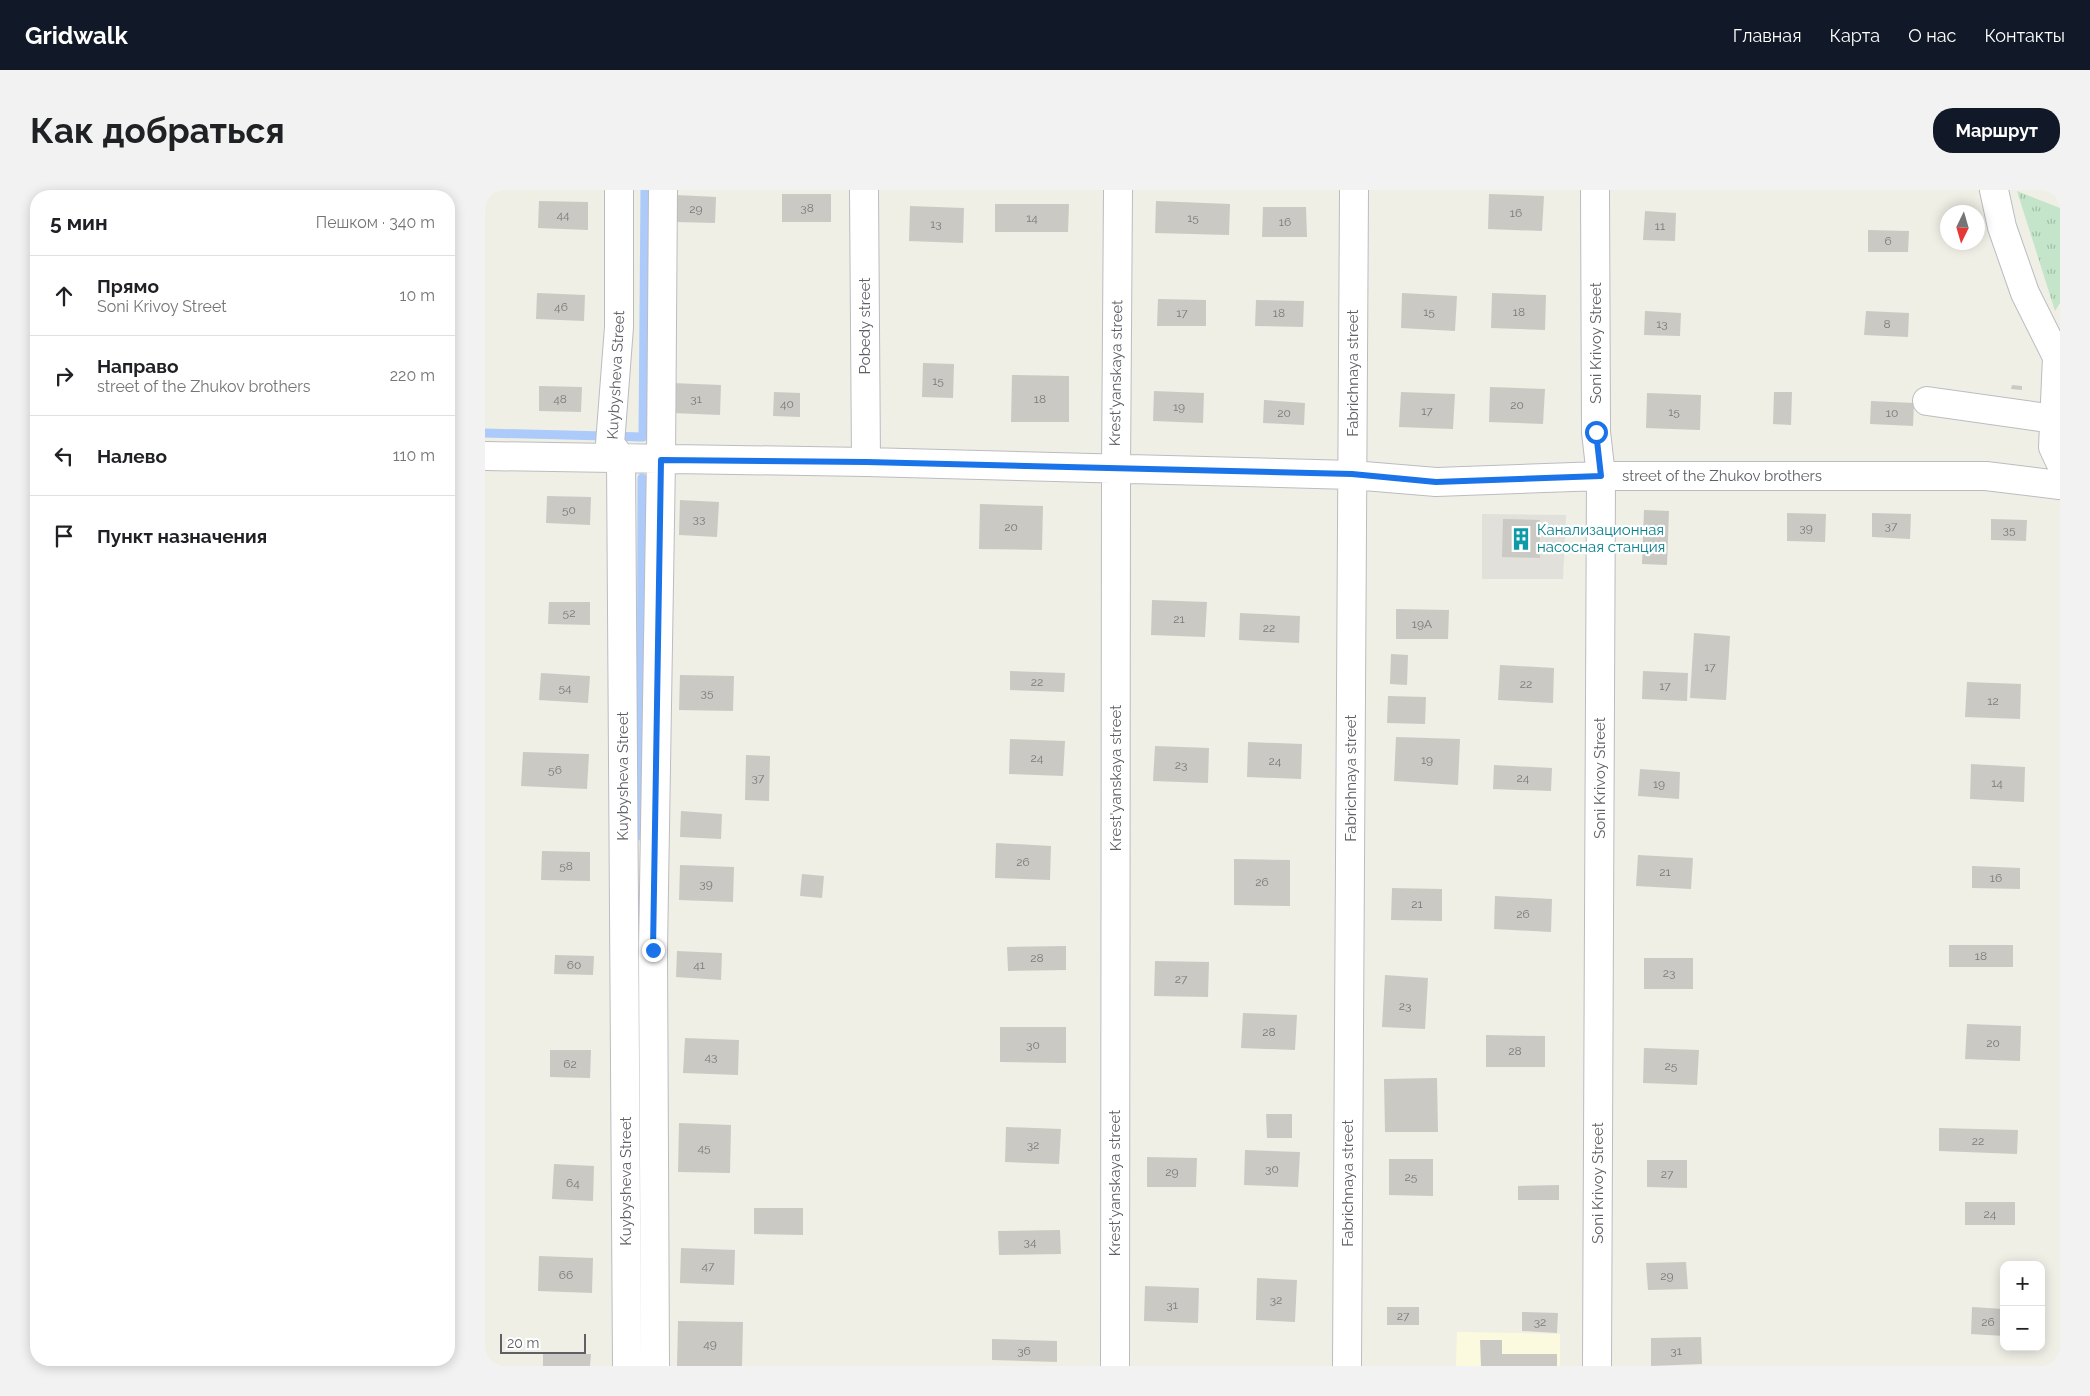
<!DOCTYPE html>
<html lang="ru">
<meta charset="utf-8">
<style>
body{margin:0;font-family:Raleway,sans-serif;background:#f2f2f2;color:#202124}
.controls{position:absolute;right:15px;bottom:15px;display:grid;overflow:hidden;border-radius:10px;box-shadow:0 2px 12px #0003}
.controls button{width:45px;height:45px;display:grid;place-items:center;padding:0;border:0;border-bottom:1px solid #e0e0e0;background:#fff;color:#202124;font:25px sans-serif}
.compass{position:absolute;left:1455px;top:15px;width:45px;height:45px;border-radius:50%;background:#fff;box-shadow:0 2px 12px #0003;rotate:185deg}
.scale{position:absolute;left:15px;bottom:12px;width:86px;box-sizing:border-box;padding-left:5px;border:2px solid #5e6065;border-top:0;font-size:14px;line-height:18px;white-space:nowrap;color:#5e6065;-webkit-text-stroke:4px #fff;paint-order:stroke}
.stop{position:absolute;width:15px;height:15px;margin:-11px;border:4px solid #1a73e8;border-radius:50%;background:#fff}
.stop.end{background:#1a73e8;border-color:#fff;box-shadow:0 1px 5px #0008}
.list{margin:0;padding:0;list-style:none}
h2{display:flex;justify-content:space-between;align-items:center;height:65px;margin:0;padding:0 20px;font-size:21px}
h2 small{font-size:16px;font-weight:400;color:#757577}
.list li{display:grid;grid-template-columns:32px 1fr auto;gap:15px;align-items:center;box-sizing:border-box;height:80px;padding:0 20px;border-top:1px solid #e0e0e0}
.list b{display:block;font-size:19px;white-space:nowrap}
.list p{margin:0;font-size:16px;white-space:nowrap;color:#757577}
.list em{font-size:16px;font-style:normal;color:#757577}
.icon{flex:none;width:28px;height:28px;fill:none;stroke:currentColor;stroke-width:2;stroke-linecap:round;stroke-linejoin:round}
.map{position:relative;flex:none;width:1575px;height:1176px;overflow:hidden;border-radius:20px}
header{display:flex;align-items:center;gap:30px;box-sizing:border-box;height:70px;padding:0 25px;background:#111827;color:#fff}
header strong{font-size:24px}
nav{display:flex;gap:28px;margin-inline-start:auto;font-size:18px}
.intro{display:flex;align-items:center;justify-content:space-between;box-sizing:border-box;height:120px;padding:0 30px}
h1{margin:0;font-size:35px}
.button{padding:12px 22px;border-radius:20px;background:#111827;color:#fff;font-size:18px;font-weight:700}
main{display:flex;gap:30px;padding:0 30px}
aside{flex:1;background:#fff;border-radius:20px;box-shadow:0 2px 12px #0003}
.map>svg:first-child{display:block}
.commercial{fill:#fcfade}
.industrial{fill:#e1e0da}
.park{fill:url(#park-tufts)}
.lines{fill:none;stroke-linecap:round;stroke-linejoin:round}
.stream{stroke:#accafa;stroke-width:9}
.building{fill:#cbc9c3}
.minor-casing{stroke:#bbbcc1;stroke-width:30}
.minor{stroke:#fff;stroke-width:28}
.route{stroke:#1a73e8;stroke-width:6}
.labels{text-anchor:middle;stroke-width:4.5;stroke-linejoin:round;paint-order:stroke}
.number-label{font-size:12px;fill:#797a7c}
.street-label{font-size:15px;fill:#5e6065;stroke:#fff}
.culture-label{font-size:15px;fill:#0d838f;stroke:#fff;text-anchor:start}
</style>
<header>
<strong>Gridwalk</strong>
<nav><a>Главная</a><a>Карта</a><a>О нас</a><a>Контакты</a></nav>
</header>
<div class="intro"><h1>Как добраться</h1><a class="button">Маршрут</a></div>
<main>
<aside>
<h2>5 мин<small>Пешком · 340 m</small></h2>
<ul class="list">
<li><svg class="icon" aria-label="ahead" viewBox="0 0 24 24"><path d="M12 20V5M6 11l6-6 6 6"/></svg><div><b>Прямо</b><p>Soni Krivoy Street</p></div><em>10 m</em></li>
<li><svg class="icon" aria-label="right" viewBox="0 0 24 24"><path d="M7 20v-9h11M14 6l5 5-5 5"/></svg><div><b>Направо</b><p>street of the Zhukov brothers</p></div><em>220 m</em></li>
<li><svg class="icon" aria-label="left" viewBox="0 0 24 24"><path d="M17 20v-9H6M10 6l-5 5 5 5"/></svg><div><b>Налево</b></div><em>110 m</em></li>
<li><svg class="icon" aria-label="arrive" viewBox="0 0 24 24"><path d="M6 21V4h12l-3 4 3 4H6"/></svg><div><b>Пункт назначения</b></div></li>
</ul>
</aside>
<div class="map">
<svg width="1575" height="1176" viewBox="0 0 1575 1176">
<defs>
<pattern id="park-tufts" width="24" height="20" patternUnits="userSpaceOnUse" patternTransform="scale(1.25)"><rect width="24" height="20" fill="#c5e5ca"/><path d="M3 7l-1-3M5 7V3M7 7l1-3M15 17l-1-3M17 17v-4M19 17l1-3" fill="none" stroke="#a3bda8"/></pattern>
</defs>
<rect width="100%" height="100%" fill="#efefe6"/>
<!-- commercial -->
<path class="commercial" d="M972,1142L1075,1144V1176H971Z"/>
<!-- industrial -->
<path class="industrial" d="M997,324L1081,325L1078,389H997Z"/>
<!-- park -->
<path class="park" d="M1532,1L1575,18V113L1570,121Z"/>
<g class="lines">
<!-- stream -->
<path class="stream" d="M0,243L158,247L160,0
M156,646L157,288
M155,1078V966"/>
</g>
<!-- building -->
<path class="building" d="M297,4H346V32H297Z
M1004,4L1059,6L1057,41L1003,39Z
M191,5L231,7L230,33L191,32Z
M54,11L103,12V40L53,38Z
M671,11L745,14L744,45L670,43Z
M510,14H584L583,42H510Z
M425,16L479,18L478,53L424,51Z
M778,17H821L822,47H777Z
M1160,21L1191,23L1190,51L1158,50Z
M1383,40L1424,41L1423,62H1383Z
M52,103L100,105L99,131L51,129Z
M917,103L972,106L970,141L916,138Z
M1007,103L1061,105L1060,140L1006,138Z
M673,109L721,110V136H672Z
M771,110L819,111L818,137L770,136Z
M1160,121L1196,123L1195,146L1159,145Z
M1381,121L1424,123L1423,147L1379,145Z
M438,173L469,174L468,208L437,207Z
M527,185L584,186V232H526Z
M187,193L236,195L235,225L187,223Z
M1527,195L1537,196V200L1526,199Z
M54,196L97,197L96,222L54,221Z
M1005,197L1060,199L1058,234L1004,232Z
M669,201L719,203L718,233L668,231Z
M289,202L315,203V227L288,226Z
M916,202L970,204L968,239L914,237Z
M1289,202H1307L1306,235L1288,234Z
M1162,203L1216,205L1215,240L1161,238Z
M779,210L820,213L819,235L778,233Z
M1386,211L1429,213L1428,236L1385,234Z
M62,306L106,307L105,335L61,333Z
M195,310L234,312L232,347L194,345Z
M495,314L558,316L557,360L494,359Z
M1159,320L1184,321L1182,375L1157,374Z
M1302,323L1341,324L1340,352L1302,351Z
M1387,323L1426,324L1425,349L1387,347Z
M1018,329L1055,330V368L1017,367Z
M1506,329L1542,330L1541,351L1506,350Z
M667,410L722,412L720,447L666,445Z
M64,412H105V435L63,434Z
M911,419L964,420L963,449H911Z
M755,423L815,426L814,453L754,450Z
M1209,443L1245,446L1241,510L1205,508Z
M906,464L923,465L922,495L905,494Z
M1015,475L1069,478L1068,513L1013,510Z
M525,481L580,483L579,502L525,500Z
M1158,481L1203,483L1202,511L1157,509Z
M56,483L105,486L103,513L54,510Z
M195,485L249,486L248,521L194,520Z
M1482,492L1536,494L1535,529L1480,527Z
M903,506L941,507L940,534L902,533Z
M911,547L975,549L973,595L909,591Z
M525,549L580,551L578,586L524,584Z
M763,552L817,554L816,589L762,587Z
M670,556L724,558L723,593L668,591Z
M38,562L104,564L102,599L36,596Z
M261,565L285,566L284,611L260,610Z
M1486,574L1540,577L1539,612L1485,609Z
M1009,575L1067,578L1066,601L1008,599Z
M1155,579L1195,582L1194,609L1153,606Z
M196,621L237,624L236,649L195,647Z
M511,653L566,656L565,690L510,688Z
M57,661L105,662V691L56,690Z
M1153,665L1208,668L1206,699L1151,696Z
M749,669L805,670V716L749,715Z
M195,675L249,677L248,712L194,710Z
M1487,676L1535,678V699L1487,698Z
M317,684L339,686L337,708L315,706Z
M907,698L957,699V731L906,730Z
M1010,706L1067,709L1066,742L1009,739Z
M1464,755H1528V777H1464Z
M581,756V780L523,781L522,757Z
M192,761L237,763L236,790L191,787Z
M70,765L109,766L108,785L69,784Z
M1159,768H1208V799H1159Z
M670,771L724,772L723,807L669,806Z
M900,785L943,788L940,839L897,837Z
M758,823L812,825L810,860L756,858Z
M1482,834L1536,836L1535,871L1480,869Z
M515,837H581V873L515,872Z
M1001,845L1060,846V877H1001Z
M200,848L254,850L253,885L198,883Z
M1159,858L1214,860L1212,895L1158,893Z
M65,860H106L105,888L65,887Z
M952,888L953,942H900L899,889Z
M781,924H807V948H782Z
M194,933L246,935L245,983L193,982Z
M521,937L576,939L574,974L520,972Z
M1454,938L1533,940L1532,964L1454,961Z
M760,960L815,962L813,997L759,995Z
M662,967L712,968L711,997H662Z
M904,969H948V1006L904,1005Z
M1162,970H1202V998L1162,997Z
M69,974L109,976L108,1011L67,1009Z
M1074,995V1010H1033V996Z
M1480,1012H1530V1035H1480Z
M269,1018H318V1045L269,1044Z
M575,1040L576,1064L514,1065L513,1041Z
M196,1058L250,1060L249,1095L195,1093Z
M54,1066L108,1068L107,1103L53,1101Z
M1201,1072L1203,1099L1163,1100L1161,1073Z
M772,1088L812,1090L810,1132L771,1130Z
M660,1096L714,1098L713,1133L659,1131Z
M902,1117H934V1135H902Z
M1487,1117L1519,1119V1146L1486,1144Z
M1037,1122L1073,1123L1072,1143L1037,1141Z
M193,1131L258,1132L257,1176H192Z
M1216,1147L1217,1174L1166,1176V1148Z
M507,1149L572,1151V1172L507,1170Z
M995,1150H1017V1164H1072V1176H996Z
M58,1164H106L105,1176H58Z"/>
<g class="lines">
<defs>
<path id="minor" d="M134,0V137L125,254L136,268L142,1176
M379,0L381,272
M1110,0L1111,242L1116,286L1112,1176
M1509,0L1517,37L1540,103L1572,167L1568,257L1575,272
M1442,211L1569,229
M0,266L381,272L867,285L951,292L1116,286H1501L1575,295
M170,1176L168,760L176,270L178,0
M630,1176L631,279L633,0
M862,1176L869,0"/>
</defs>
<!-- minor casing -->
<use href="#minor" class="minor-casing"/>
<!-- minor -->
<use href="#minor" class="minor"/>
</g>
<g class="lines">
<!-- route -->
<path class="route" d="M168,760L176,270L381,272L867,284L951,292L1116,286L1111,242"/>
</g>
<!-- icons -->
<defs>
<symbol id="building-bare" viewBox="-9 -9 18 18"><path d="M-4-6H4V6H1V3H-1V6H-4ZM-2.5-4.3h1.7v1.8h-1.7ZM.8-4.3h1.7v1.8H.8ZM-2.5-1h1.7V.8h-1.7ZM.8-1h1.7V.8H.8Z" fill="#0f9aa8" stroke="#fff" stroke-width="2.5" paint-order="stroke"/></symbol>
</defs>
<g fill-rule="evenodd">
<use href="#building-bare" x="1020" y="333" width="32" height="32"/>
</g>
<g class="labels">
<!-- number labels -->
<g class="number-label">
<text x="322" y="22">38</text>
<text x="211" y="23">29</text>
<text x="1031" y="27">16</text>
<text x="78" y="29">44</text>
<text x="547" y="32">14</text>
<text x="708" y="32">15</text>
<text x="800" y="36">16</text>
<text x="451" y="38">13</text>
<text x="1175" y="40">11</text>
<text x="1403" y="55">6</text>
<text x="76" y="121">46</text>
<text x="944" y="126">15</text>
<text x="1034" y="126">18</text>
<text x="697" y="127">17</text>
<text x="794" y="127">18</text>
<text x="1177" y="138">13</text>
<text x="1402" y="138">8</text>
<text x="453" y="195">15</text>
<text x="75" y="213">48</text>
<text x="211" y="213">31</text>
<text x="555" y="213">18</text>
<text x="302" y="218">40</text>
<text x="1032" y="219">20</text>
<text x="694" y="221">19</text>
<text x="942" y="225">17</text>
<text x="1189" y="226">15</text>
<text x="799" y="227">20</text>
<text x="1407" y="227">10</text>
<text x="84" y="324">50</text>
<text x="214" y="333">33</text>
<text x="1406" y="340">37</text>
<text x="526" y="341">20</text>
<text x="1321" y="342">39</text>
<text x="1524" y="344">35</text>
<text x="84" y="427">52</text>
<text x="694" y="433">21</text>
<text x="937" y="438">19А</text>
<text x="784" y="442">22</text>
<text x="1225" y="481">17</text>
<text x="552" y="496">22</text>
<text x="1041" y="498">22</text>
<text x="1180" y="500">17</text>
<text x="80" y="502">54</text>
<text x="222" y="507">35</text>
<text x="1508" y="515">12</text>
<text x="552" y="572">24</text>
<text x="942" y="574">19</text>
<text x="790" y="575">24</text>
<text x="696" y="579">23</text>
<text x="70" y="584">56</text>
<text x="273" y="592">37</text>
<text x="1038" y="592">24</text>
<text x="1512" y="597">14</text>
<text x="1174" y="598">19</text>
<text x="538" y="676">26</text>
<text x="81" y="680">58</text>
<text x="1180" y="686">21</text>
<text x="1511" y="692">16</text>
<text x="777" y="696">26</text>
<text x="221" y="698">39</text>
<text x="932" y="718">21</text>
<text x="1038" y="728">26</text>
<text x="1496" y="770">18</text>
<text x="552" y="772">28</text>
<text x="89" y="779">60</text>
<text x="214" y="779">41</text>
<text x="1184" y="787">23</text>
<text x="696" y="793">27</text>
<text x="920" y="820">23</text>
<text x="784" y="846">28</text>
<text x="1508" y="857">20</text>
<text x="548" y="859">30</text>
<text x="1030" y="865">28</text>
<text x="226" y="871">43</text>
<text x="85" y="878">62</text>
<text x="1186" y="880">25</text>
<text x="1493" y="955">22</text>
<text x="548" y="959">32</text>
<text x="219" y="962">45</text>
<text x="787" y="983">30</text>
<text x="687" y="986">29</text>
<text x="1182" y="988">27</text>
<text x="926" y="991">25</text>
<text x="88" y="997">64</text>
<text x="1505" y="1028">24</text>
<text x="545" y="1056">34</text>
<text x="223" y="1080">47</text>
<text x="81" y="1089">66</text>
<text x="1182" y="1090">29</text>
<text x="791" y="1114">32</text>
<text x="687" y="1119">31</text>
<text x="918" y="1130">27</text>
<text x="1055" y="1136">32</text>
<text x="1503" y="1136">26</text>
<text x="225" y="1158">49</text>
<text x="539" y="1165">36</text>
<text x="1191" y="1165">31</text>
</g>
<!-- street labels -->
<g class="street-label">
<text transform="translate(380 136) rotate(-90)" y="5">Pobedy street</text>
<text transform="translate(1111 153) rotate(-90)" y="5">Soni Krivoy Street</text>
<text transform="translate(631 183) rotate(-89)" y="5">Krest'yanskaya street</text>
<text transform="translate(868 183) rotate(-90)" y="5">Fabrichnaya street</text>
<text transform="translate(131 185) rotate(-87)" y="5">Kuybysheva Street</text>
<text x="1237" y="291">street of the Zhukov brothers</text>
<text transform="translate(138 586) rotate(-90)" y="5">Kuybysheva Street</text>
<text transform="translate(631 588) rotate(-90)" y="5">Krest'yanskaya street</text>
<text transform="translate(866 588) rotate(-90)" y="5">Fabrichnaya street</text>
<text transform="translate(1115 588) rotate(-90)" y="5">Soni Krivoy Street</text>
<text transform="translate(141 991) rotate(-90)" y="5">Kuybysheva Street</text>
<text transform="translate(630 993) rotate(-90)" y="5">Krest'yanskaya street</text>
<text transform="translate(863 993) rotate(-90)" y="5">Fabrichnaya street</text>
<text transform="translate(1113 993) rotate(-90)" y="5">Soni Krivoy Street</text>
</g>
<!-- culture labels -->
<g class="culture-label">
<text x="1052" y="345">Канализационная<tspan x="1052" dy="17">насосная станция</tspan></text>
</g>
</g>
</svg>
<div class="controls">
<button>+</button>
<button>−</button>
</div>
<svg class="compass" viewBox="-18 -18 36 36"><path d="M0-13l5 13h-10z" fill="#e53935"/><path d="M0 13l5-13h-10z" fill="#757577"/></svg>
<div class="scale">20 m</div>
<div class="stop" style="left:1111px;top:242px"></div>
<div class="stop end" style="left:168px;top:760px"></div>
</div>
</main>
